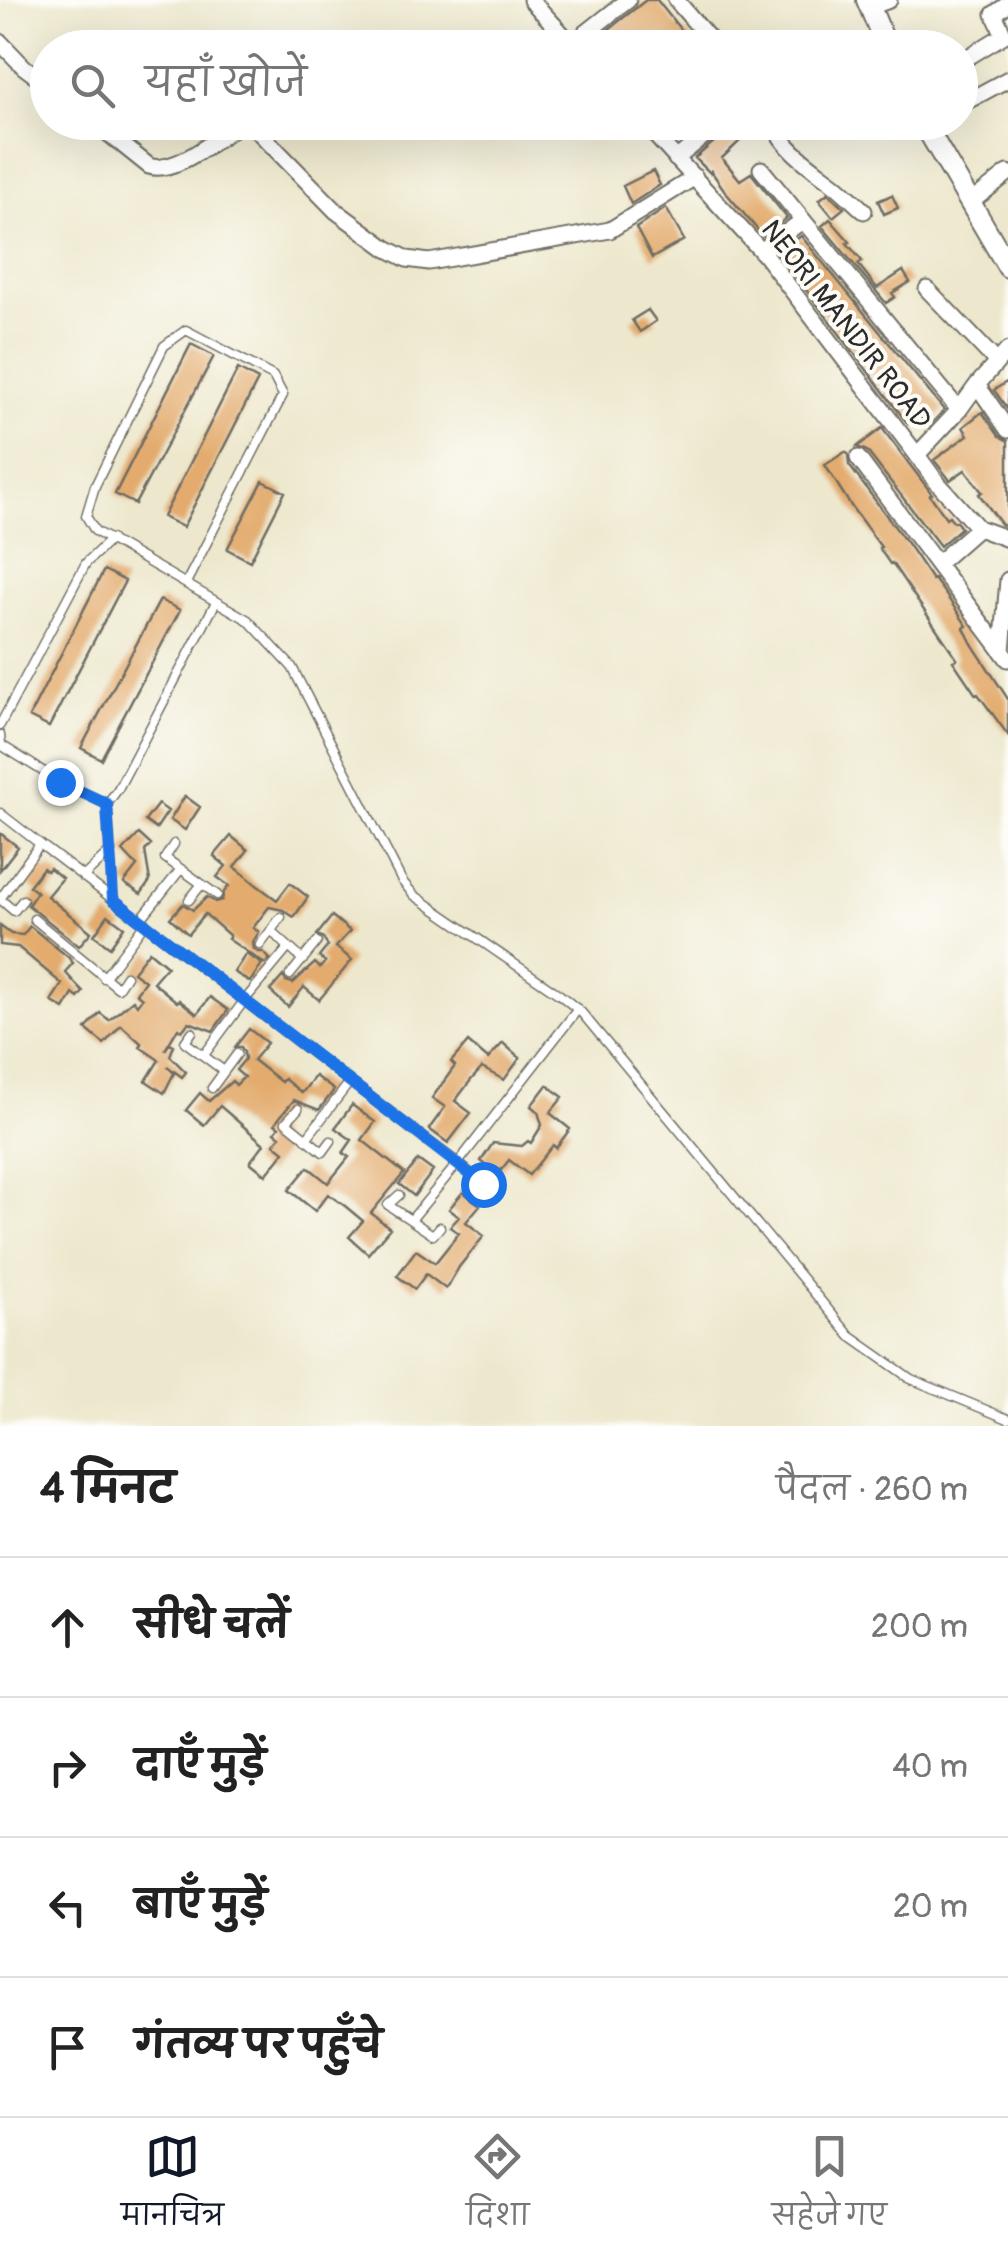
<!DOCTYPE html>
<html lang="hi">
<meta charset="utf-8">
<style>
body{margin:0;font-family:Pangolin,"Playpen Sans Deva",sans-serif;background:#f2f2f2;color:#222}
.stop{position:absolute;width:30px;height:30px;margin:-22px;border:8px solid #1a73e8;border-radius:50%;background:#fff}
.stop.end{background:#1a73e8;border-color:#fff;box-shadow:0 2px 10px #0008}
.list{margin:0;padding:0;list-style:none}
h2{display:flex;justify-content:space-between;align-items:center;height:130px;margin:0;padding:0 40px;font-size:42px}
h2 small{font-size:32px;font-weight:400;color:#767676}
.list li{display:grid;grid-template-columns:65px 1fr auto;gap:30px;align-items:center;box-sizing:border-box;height:140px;padding:0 40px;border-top:2px solid #e0e0e0}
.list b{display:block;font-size:38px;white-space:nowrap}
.list em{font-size:32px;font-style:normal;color:#767676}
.icon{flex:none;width:55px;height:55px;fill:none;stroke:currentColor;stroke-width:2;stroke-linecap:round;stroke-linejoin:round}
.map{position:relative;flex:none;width:1008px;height:1426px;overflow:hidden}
.search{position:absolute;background:#fff;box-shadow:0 10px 40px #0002;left:30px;right:30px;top:30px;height:110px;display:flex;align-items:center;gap:25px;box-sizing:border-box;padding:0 35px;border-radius:55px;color:#767676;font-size:38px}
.sheet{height:690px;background:#fff}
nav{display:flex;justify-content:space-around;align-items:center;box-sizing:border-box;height:140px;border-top:2px solid #e0e0e0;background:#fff;font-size:28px;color:#767676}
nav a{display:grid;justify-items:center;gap:5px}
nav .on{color:#111827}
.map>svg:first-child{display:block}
.building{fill:#e3ab6d}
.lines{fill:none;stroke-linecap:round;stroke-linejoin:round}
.lane-casing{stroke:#6f6d64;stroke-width:11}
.street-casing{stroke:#6f6d64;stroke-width:19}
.secondary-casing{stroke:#6f6d64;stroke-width:24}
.lane{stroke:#fff;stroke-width:8}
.street{stroke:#fff;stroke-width:15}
.secondary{stroke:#fff;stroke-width:20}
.route{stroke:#1a73e8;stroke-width:12}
.labels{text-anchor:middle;stroke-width:8;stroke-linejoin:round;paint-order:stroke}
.street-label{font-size:28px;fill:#2b2b2b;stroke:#fdfcf7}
</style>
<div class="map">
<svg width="1008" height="1426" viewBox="0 0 1008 1426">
<rect width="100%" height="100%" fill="#fdfcf7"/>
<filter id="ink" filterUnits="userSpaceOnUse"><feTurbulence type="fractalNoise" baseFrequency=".01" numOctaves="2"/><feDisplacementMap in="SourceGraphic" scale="20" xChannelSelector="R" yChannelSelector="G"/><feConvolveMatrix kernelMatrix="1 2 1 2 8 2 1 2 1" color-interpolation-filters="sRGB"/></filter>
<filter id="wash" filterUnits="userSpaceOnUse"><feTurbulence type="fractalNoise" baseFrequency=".0048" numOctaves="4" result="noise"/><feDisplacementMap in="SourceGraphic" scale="40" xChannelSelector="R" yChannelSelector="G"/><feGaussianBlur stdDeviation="2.25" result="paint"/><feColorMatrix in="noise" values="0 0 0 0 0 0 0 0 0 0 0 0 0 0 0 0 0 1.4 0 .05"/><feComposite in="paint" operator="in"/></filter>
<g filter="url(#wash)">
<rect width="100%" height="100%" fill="#ede8cd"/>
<g id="blocks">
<!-- building -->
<path class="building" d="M646,0H657L684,34L686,32L700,48H650L640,35L626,48H602L595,40Z
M668,122H703L684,138Z
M730,128L741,140L722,158L740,180L751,173L787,218L763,236L727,194L711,171L710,173L695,158Z
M653,171L660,185L631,204L623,186Z
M828,193L844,208L833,217L819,200Z
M892,195L898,208L884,214L878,201Z
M666,208L684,240L652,258L636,228Z
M830,219L850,242L847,243L862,261L858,264L877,288L903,271L910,282L892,293L895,297L886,303L822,226Z
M801,236L944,410L929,426L919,416L908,424L778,253Z
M648,310L656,321L640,332L632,320Z
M191,344L214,356L135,504L115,494Z
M238,369L258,380L183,527L163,517Z
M1008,381V410L994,390Z
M982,412L999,436L1008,441V527L1002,525L996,517L979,494L982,492L965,470L950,480L934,460L968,435L963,427Z
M882,428L932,494L930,495L946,518L949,516L954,522L956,521L961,528L940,546L867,451L857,447Z
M845,452L848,454L849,465L909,546L932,580L934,579L946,595L967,626L964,628L972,644L1008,699V735L978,694L976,695L953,661L957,659L892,563L890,564L879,548L881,547L853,509L825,465Z
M263,481L285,492L250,561L227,549Z
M104,570L125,581L49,727L29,717Z
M160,600L180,610L101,759L81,748Z
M185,796L200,807L185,830L170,820Z
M158,804L168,811L156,829L145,821Z
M0,833L18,847L0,870Z
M139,834L151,845L145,851L150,881L141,894L124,883L137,866L123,851Z
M231,836L248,850L235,867L258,886L277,900L290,883L308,897L294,917L283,910L269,907L253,928L259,932L253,942L254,949L258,952H263L270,959L265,964L228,939L230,936L205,914L188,934L170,918L183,904L193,910L207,897L215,902L222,900L224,892L229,886L217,877L226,866L214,856Z
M43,868L47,871L50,868L62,878L47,896L91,932L79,946L28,905L37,892L29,886Z
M108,915L124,927L110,947L94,935Z
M332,916L350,931L336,947L352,960L319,1000L304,987L288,1007L270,991L283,976L286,981L293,983L315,963L320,968L325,962L319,957L328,946L322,937L317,935Z
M0,926L11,934L23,935L30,926L68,957L73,963L65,972L83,992L78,998L73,994L64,1009L51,1001L62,984L18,947L0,945Z
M149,951L167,966L153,982L177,1002L179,1000L197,1014L210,997L228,1010L213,1031L189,1022L182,1031L178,1028L165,1050L170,1043L174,1045L170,1056L186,1072L182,1077L167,1066L174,1073L164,1093L146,1081L159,1060L140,1047L142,1044L121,1025L104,1044L86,1029L100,1013L109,1020L133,1000L137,1005L142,998L136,993L145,981L133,972Z
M246,954L262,964L250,982L234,972Z
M249,1029L267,1043L253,1060L281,1082L284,1079L302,1093L315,1076L334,1090L319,1110L294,1100L280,1117L275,1124L279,1127L275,1132L280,1136L274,1144L284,1152L266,1175L250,1162L264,1144L220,1106L204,1125L186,1110L200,1093L209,1101L232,1081L236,1085L244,1077L236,1070L245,1059L244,1052L241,1047H235Z
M468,1042L488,1059L503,1043L520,1058L504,1080L482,1068L471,1080L455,1101L471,1113L448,1143L429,1129L445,1107L432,1098L455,1066L451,1062Z
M547,1085L563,1097L550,1113L570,1129L556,1148L553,1145L529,1175L509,1160L498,1174L481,1161L493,1143L522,1146L528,1141L531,1143L542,1125L538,1112L531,1106Z
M352,1105L375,1122L362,1140L404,1173L371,1213L390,1228L368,1254L349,1237L363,1221L345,1206L328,1194L315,1211L289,1190L308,1167L328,1183L349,1157L343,1153L352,1140L335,1128Z
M418,1160L433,1171L414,1196L399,1184Z
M463,1192L480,1205L466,1222L484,1236L459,1267L446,1289L426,1274L415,1289L397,1276L416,1250L435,1263L459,1233L450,1227L459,1217L449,1209Z"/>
</g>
</g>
<g filter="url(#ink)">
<use href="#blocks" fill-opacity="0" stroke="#6f6d64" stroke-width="2.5"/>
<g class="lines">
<defs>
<path id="lane" d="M186,583L283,395L273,376L186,330L164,346L95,486L86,516L95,531L248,620L292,667L402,881L414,895L560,995L581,1012L850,1336L911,1379L1008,1419
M0,725L86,563L111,539
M0,735L1,745L60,782L107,804L118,789L216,602
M107,804L113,899
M0,813L40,844
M174,844L165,858L181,869
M83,877L111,851
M23,900L14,911L0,899L40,844C180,949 317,1059 458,1163L578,1009
M189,900L202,884
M34,919L118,988L126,976
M141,919L181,869L217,895
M271,931L303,960
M260,945L281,917
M290,975L317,942
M104,978L145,923
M192,1032L185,1042L224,1071
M204,1055L244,1001L289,947
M212,1088L237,1054
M298,1109L286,1122L323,1152L331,1141
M306,1139L349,1083
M399,1195L388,1205L433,1235L440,1227
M411,1220L458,1163L483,1184"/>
<path id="street" d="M531,0L575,48
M676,0L717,48
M870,7L889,0
M0,42L24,67L48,85
M572,44L628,0
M960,62L1004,35L994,14L1008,4
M960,105L1008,79
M94,122L149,166C175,175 217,138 240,124H248L255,128L336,211L386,248L407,259L429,262L610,230L695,177
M643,122L765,255L917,455L959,410L977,385L1008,350
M772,122C786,151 809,165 834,184C845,193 854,202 864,211
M676,159L721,122
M761,169L959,410
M971,202L1008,173
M761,251L802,221
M927,289L997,362
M977,385L1008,430
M917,455L936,481L978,528L1008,539
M858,458L1008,659
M938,563L978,528
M1002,651L1008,580"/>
<path id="secondary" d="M867,0L887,48
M923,122L1008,267"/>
</defs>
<!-- lane casing -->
<use href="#lane" class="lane-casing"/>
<!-- street casing -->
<use href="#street" class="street-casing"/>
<!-- secondary casing -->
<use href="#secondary" class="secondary-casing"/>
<!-- lane -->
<use href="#lane" class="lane"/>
<!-- street -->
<use href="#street" class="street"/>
<!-- secondary -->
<use href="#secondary" class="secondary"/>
</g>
</g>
<g class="lines" filter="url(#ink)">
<!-- route -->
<path class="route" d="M60,782L107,804L113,899L483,1184"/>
</g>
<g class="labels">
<!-- street labels -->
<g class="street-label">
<text transform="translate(847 324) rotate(52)" y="10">NEORI MANDIR ROAD</text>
</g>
</g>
</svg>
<div class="stop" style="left:483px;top:1184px"></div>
<div class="stop end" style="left:60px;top:782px"></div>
<div class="search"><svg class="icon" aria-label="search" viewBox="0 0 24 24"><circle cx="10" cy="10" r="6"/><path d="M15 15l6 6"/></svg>यहाँ खोजें</div>
</div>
<section class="sheet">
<h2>4 मिनट<small>पैदल · 260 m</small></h2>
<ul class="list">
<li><svg class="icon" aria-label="ahead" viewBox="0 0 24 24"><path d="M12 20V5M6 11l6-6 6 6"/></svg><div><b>सीधे चलें</b></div><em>200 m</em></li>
<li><svg class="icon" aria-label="right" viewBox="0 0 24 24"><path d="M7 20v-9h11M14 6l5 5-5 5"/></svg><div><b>दाएँ मुड़ें</b></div><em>40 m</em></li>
<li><svg class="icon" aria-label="left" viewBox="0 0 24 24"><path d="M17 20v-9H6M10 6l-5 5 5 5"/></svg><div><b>बाएँ मुड़ें</b></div><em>20 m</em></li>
<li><svg class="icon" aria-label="arrive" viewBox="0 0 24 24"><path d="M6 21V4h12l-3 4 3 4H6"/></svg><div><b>गंतव्य पर पहुँचे</b></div></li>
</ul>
</section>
<nav>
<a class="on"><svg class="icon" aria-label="map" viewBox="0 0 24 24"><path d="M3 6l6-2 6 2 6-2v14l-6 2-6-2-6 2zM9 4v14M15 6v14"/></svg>मानचित्र</a>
<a><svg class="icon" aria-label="directions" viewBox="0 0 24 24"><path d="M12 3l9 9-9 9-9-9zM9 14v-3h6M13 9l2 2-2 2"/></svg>दिशा</a>
<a><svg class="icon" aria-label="saved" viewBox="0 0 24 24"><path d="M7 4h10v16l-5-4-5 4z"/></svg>सहेजे गए</a>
</nav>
